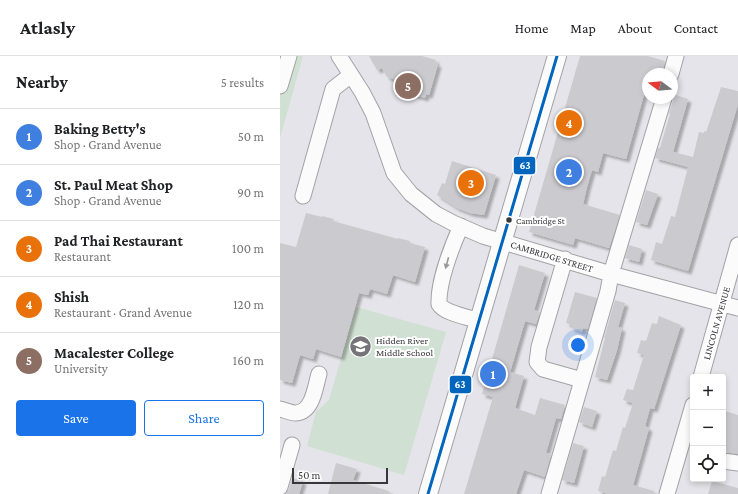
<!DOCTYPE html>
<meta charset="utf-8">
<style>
body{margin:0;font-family:"Crimson Pro",serif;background:#f2f2f2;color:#202124}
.controls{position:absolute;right:12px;bottom:12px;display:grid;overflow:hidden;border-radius:4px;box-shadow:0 2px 6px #0003}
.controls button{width:36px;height:36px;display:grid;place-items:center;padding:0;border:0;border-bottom:1px solid #e0e0e0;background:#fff;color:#202124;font:20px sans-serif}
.compass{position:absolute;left:362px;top:12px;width:36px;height:36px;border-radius:50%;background:#fff;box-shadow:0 2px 6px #0003;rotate:286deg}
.scale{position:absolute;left:12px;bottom:10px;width:96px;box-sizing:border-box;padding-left:4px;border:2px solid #37373c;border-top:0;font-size:11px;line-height:14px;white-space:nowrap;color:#37373c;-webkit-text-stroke:3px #fff;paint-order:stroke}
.you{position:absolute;left:298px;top:289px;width:14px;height:14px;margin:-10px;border:3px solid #fff;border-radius:50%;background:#1a73e8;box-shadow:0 0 0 6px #1a73e833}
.badge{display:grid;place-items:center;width:26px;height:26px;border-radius:50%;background:#1a73e8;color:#fff;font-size:13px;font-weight:700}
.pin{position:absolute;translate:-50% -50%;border:2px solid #fff;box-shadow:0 1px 4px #0006}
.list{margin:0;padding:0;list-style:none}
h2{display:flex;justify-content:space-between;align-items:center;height:52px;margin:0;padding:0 16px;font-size:17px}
h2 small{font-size:13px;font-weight:400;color:#757577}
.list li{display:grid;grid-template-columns:26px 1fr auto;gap:12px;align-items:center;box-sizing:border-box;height:56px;padding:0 16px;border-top:1px solid #e0e0e0}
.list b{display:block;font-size:15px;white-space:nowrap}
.list p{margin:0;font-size:13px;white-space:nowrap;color:#757577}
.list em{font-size:13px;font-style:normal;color:#757577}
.actions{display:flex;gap:8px;padding:12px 16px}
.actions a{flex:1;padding:9px 0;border:1px solid #1a73e8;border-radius:4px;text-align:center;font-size:14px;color:#1a73e8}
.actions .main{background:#1a73e8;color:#fff}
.icon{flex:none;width:22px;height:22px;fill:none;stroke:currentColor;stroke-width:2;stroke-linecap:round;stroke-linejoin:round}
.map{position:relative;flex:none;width:458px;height:438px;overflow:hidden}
header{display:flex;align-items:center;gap:24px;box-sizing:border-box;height:56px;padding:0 20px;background:#fff;border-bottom:1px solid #e0e0e0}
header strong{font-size:19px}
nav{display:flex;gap:22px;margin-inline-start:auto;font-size:14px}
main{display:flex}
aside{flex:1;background:#fff}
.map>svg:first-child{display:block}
.green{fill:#d0e0d2}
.building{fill:#cbcbcf;filter:url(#shadow)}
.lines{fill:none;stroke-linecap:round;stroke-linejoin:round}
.minor-casing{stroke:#a2a2a6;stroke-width:17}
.major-casing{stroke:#a2a2a6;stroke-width:20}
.minor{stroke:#fbfbfc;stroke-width:15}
.major{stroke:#fbfbfc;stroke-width:18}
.bus-1-casing{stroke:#fff;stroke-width:6}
.bus-1{stroke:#0065bd;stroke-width:3}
.oneway{fill:#99999c}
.bus-dot{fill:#37373c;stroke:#fff;stroke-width:1.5}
.labels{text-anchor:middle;stroke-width:4;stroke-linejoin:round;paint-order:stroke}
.bus-label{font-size:9px;fill:#37373c;stroke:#fff;text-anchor:start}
.street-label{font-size:10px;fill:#37373c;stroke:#fff}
.poi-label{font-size:10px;fill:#37373c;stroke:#fff;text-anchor:start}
.line-badge{stroke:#fff;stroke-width:1.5}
.badge-label{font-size:11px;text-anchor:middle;font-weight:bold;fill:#fff}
</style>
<header>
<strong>Atlasly</strong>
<nav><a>Home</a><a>Map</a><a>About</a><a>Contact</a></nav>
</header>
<main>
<aside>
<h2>Nearby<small>5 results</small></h2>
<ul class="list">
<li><span class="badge" style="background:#3f7fe0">1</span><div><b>Baking Betty's</b><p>Shop · Grand Avenue</p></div><em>50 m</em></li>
<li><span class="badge" style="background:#3f7fe0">2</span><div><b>St. Paul Meat Shop</b><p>Shop · Grand Avenue</p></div><em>90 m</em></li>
<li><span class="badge" style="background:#e8710a">3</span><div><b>Pad Thai Restaurant</b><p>Restaurant</p></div><em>100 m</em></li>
<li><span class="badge" style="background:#e8710a">4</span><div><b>Shish</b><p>Restaurant · Grand Avenue</p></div><em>120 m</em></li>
<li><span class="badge" style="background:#8d6e63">5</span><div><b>Macalester College</b><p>University</p></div><em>160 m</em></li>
</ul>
<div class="actions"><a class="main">Save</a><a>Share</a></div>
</aside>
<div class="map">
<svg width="458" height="438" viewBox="0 0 458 438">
<defs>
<filter id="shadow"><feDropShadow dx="3.5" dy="3.5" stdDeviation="1" flood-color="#0004"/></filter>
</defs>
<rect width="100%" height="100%" fill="#e4e4ea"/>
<!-- green -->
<path class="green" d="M0,0H23L0,82Z
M76,251L166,276L124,419L27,390L36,356L49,344Z"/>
<!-- building -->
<path class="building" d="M89,0H142L156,4L155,7L158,8L149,39L146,38L145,42L117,34L118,30L115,29L116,24L107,21L102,12L97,14Z
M300,0H368L385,5L382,18H368V24L346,103L323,97L318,116L312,114L307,131L303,148L340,159L329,192L295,182L293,189L249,176Z
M441,31L458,35V48L408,215L371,204L376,186L382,188L391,160L395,161L408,111L375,102L378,92H380L390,58L389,57L393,45V38L408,43L393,96L413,101L419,76L424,77V75L426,76Z
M172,105L216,119L204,159L190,157L177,152L157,139L162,127L165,128Z
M366,134L378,138L367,169L356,166Z
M26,157L42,161V160L54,163L53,165L118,183V182L130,185V187L145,191L135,226L113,219L107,238L90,233L88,239L79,237L61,301L36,293L33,303L20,299L12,327L0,324V187L16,191Z
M349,189L362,193L359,206L345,202Z
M239,209L265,217L254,254L260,256L256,268L245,265L230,316L244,320L235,352L255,359L260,342L285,349L281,363L276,362L266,397L271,398L265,421L244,414L236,438H184L213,341L202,338Z
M295,236L317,242L308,273L303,272L302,276L291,272L292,269L286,267Z
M335,244L345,247L338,271L342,272L337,294L327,324L315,321L325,282H324Z
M379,260L401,269L374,353L370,352L365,370L369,372L353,429L374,435V438H329L318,435L322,420L325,421L333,394L336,395L343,371L345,372L353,347L343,344L347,333L353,334L364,299L357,297L361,284L366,285L372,267L377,268Z
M304,351L317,355L312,371L299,366Z
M445,355L458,359V398L443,396V362Z
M293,387L304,390L294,427L282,424Z
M56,407L77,413L73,424L109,435V438H48Z
M12,422L23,425L19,438H5L9,433Z
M432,425L458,432V438H428Z"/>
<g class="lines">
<defs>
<path id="minor" d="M59,0L82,36L93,57L114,117L131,138L156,158L173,167L203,180L331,218L458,252
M391,18L396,0
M0,30L9,0
M23,140L53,33L71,19
M181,170C172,190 158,226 159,248C164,257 188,261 199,265
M285,203L259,291L257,306L263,313L302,324
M421,321L458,189
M0,353C5,354 11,357 16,357C33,356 35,331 39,318
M443,405L458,407
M0,431L12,389
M269,438L328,235L331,218L384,42
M387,438L413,349"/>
<path id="major" d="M148,438L277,0"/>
</defs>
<!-- minor casing -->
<use href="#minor" class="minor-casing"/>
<!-- major casing -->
<use href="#major" class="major-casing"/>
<!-- minor -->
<use href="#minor" class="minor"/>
<!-- major -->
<use href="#major" class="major"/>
<defs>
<path id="bus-1" d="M148,438L277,0"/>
</defs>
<!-- bus-1 casing -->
<use href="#bus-1" class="bus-1-casing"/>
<!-- bus-1 -->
<use href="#bus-1" class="bus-1"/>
</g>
<!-- one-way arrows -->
<defs><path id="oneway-solid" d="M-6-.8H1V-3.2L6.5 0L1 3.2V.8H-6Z"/></defs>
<use class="oneway" href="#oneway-solid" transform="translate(167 207) rotate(105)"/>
<!-- icons -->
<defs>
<symbol id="school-disc" viewBox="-11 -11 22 22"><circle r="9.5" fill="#747479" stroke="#fff"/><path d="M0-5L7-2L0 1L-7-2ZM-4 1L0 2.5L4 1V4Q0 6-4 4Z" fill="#fff"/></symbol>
</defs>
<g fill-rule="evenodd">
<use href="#school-disc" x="68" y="278" width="25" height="25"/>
</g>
<!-- markers -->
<circle class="bus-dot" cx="229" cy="164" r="3.5"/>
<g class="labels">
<!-- bus labels -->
<g class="bus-label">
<text x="236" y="168">Cambridge St</text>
</g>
<!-- street labels -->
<g class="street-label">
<text transform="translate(272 200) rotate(17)" y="4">CAMBRIDGE STREET</text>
<text transform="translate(436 267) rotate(-74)" y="4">LINCOLN AVENUE</text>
</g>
<!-- poi labels -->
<g class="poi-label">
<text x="96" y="288">Hidden River<tspan x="96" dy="12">Middle School</tspan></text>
</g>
</g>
<g class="line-badge">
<rect x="233" y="100" width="23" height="19" rx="4" fill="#0065bd"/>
<rect x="169" y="319" width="23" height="19" rx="4" fill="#0065bd"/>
</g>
<g class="badge-label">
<text x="245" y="113">63</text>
<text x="180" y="332">63</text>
</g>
</svg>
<div class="controls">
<button>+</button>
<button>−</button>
<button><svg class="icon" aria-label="locate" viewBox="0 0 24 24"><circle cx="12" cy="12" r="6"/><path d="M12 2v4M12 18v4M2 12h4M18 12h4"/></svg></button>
</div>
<svg class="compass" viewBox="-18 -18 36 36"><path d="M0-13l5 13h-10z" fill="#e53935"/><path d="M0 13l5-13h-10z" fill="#757577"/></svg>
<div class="scale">50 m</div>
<div class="you"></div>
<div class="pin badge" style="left:213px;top:318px;background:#3f7fe0">1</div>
<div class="pin badge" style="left:289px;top:116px;background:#3f7fe0">2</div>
<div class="pin badge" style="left:191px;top:127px;background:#e8710a">3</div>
<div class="pin badge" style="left:289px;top:67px;background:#e8710a">4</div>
<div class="pin badge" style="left:128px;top:30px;background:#8d6e63">5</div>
</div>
</main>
